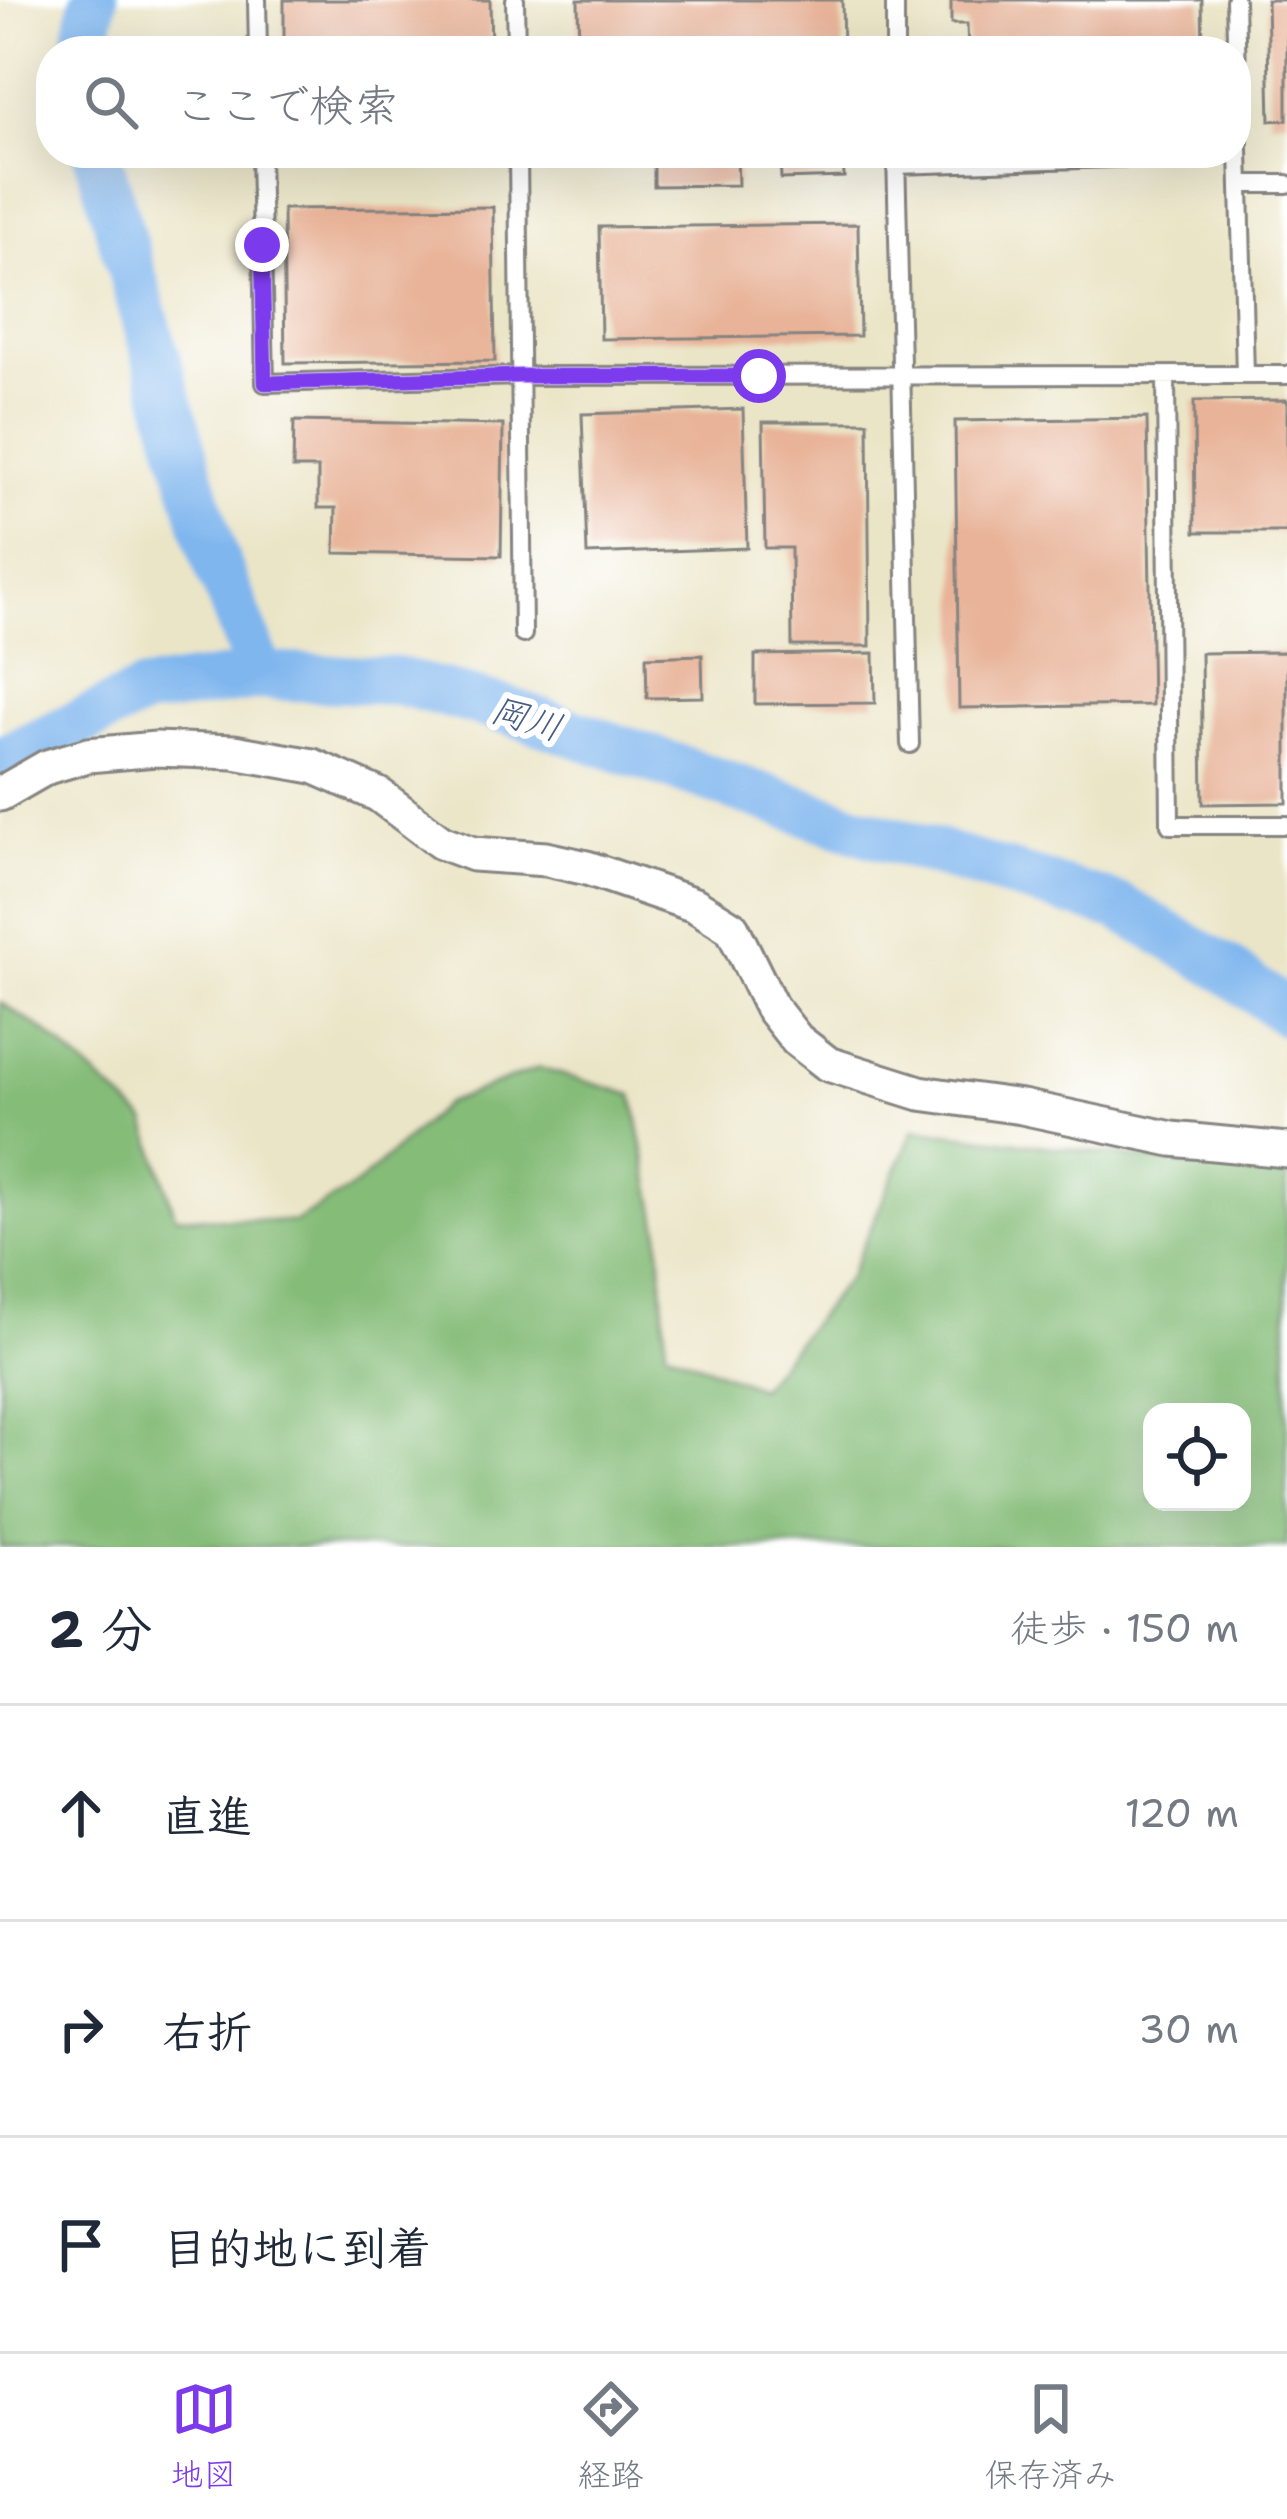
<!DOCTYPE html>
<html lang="ja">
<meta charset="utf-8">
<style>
body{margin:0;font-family:"Shantell Sans","Klee One",sans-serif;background:#f6f6f7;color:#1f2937}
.controls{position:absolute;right:36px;bottom:36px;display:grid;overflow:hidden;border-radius:24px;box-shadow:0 12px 48px #0002}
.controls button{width:108px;height:108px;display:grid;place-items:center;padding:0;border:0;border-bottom:3px solid #e0e1e3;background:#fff;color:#1f2937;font:60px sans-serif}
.stop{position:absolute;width:36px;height:36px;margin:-27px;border:9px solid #7c3aed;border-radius:50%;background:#fff}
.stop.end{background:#7c3aed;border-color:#fff;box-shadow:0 3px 12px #0008}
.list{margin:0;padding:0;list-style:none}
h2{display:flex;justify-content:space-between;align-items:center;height:156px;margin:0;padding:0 48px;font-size:51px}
h2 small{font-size:39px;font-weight:400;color:#747a83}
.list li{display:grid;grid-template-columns:78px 1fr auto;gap:36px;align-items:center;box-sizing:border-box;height:216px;padding:0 48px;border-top:3px solid #e0e1e3}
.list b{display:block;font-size:45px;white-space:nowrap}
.list em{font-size:39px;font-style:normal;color:#747a83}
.icon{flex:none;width:66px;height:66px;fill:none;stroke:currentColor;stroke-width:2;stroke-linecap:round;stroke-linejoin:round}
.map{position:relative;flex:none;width:1287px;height:1547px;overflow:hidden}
.search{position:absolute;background:#fff;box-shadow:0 12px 48px #0002;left:36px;right:36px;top:36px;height:132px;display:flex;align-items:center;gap:30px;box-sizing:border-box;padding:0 42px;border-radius:48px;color:#747a83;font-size:45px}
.sheet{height:804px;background:#fff}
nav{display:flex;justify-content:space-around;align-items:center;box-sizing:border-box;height:168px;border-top:3px solid #e0e1e3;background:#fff;font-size:33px;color:#747a83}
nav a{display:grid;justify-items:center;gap:6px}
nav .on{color:#7c3aed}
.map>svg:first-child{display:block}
.forest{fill:#85bc78;stroke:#546f5a;stroke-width:3;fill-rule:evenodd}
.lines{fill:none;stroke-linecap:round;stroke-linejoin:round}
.river{stroke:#7fb6ee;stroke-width:48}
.building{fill:#e8b398}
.service-casing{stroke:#868481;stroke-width:22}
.minor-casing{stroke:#868481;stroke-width:39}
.service{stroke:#fff;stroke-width:16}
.minor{stroke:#fff;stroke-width:33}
.route{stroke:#7c3aed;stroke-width:15}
.labels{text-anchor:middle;stroke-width:12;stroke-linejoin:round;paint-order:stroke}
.water-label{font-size:36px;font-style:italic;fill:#475d83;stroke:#fff}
</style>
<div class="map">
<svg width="1287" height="1547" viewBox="0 0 1287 1547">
<rect width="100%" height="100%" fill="#fff"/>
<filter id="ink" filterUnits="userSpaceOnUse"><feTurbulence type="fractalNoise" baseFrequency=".00833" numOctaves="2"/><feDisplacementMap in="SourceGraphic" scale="24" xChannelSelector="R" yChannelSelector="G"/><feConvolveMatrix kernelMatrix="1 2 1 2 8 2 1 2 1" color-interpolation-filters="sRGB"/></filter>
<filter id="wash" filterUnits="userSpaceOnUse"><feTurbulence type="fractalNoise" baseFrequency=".004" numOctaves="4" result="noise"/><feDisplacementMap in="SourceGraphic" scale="48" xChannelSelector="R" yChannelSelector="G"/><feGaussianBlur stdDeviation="2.7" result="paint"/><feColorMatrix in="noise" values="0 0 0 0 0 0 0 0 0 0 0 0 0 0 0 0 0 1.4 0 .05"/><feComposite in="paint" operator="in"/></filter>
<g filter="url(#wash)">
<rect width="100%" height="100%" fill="#ebe5c7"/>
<!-- forest -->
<path class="forest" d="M0,1002L46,1032L146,1121L175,1216L295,1222L358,1184L446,1103L539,1068L633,1095L659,1228L666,1350L759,1388L849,1277L914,1129L1287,1177V1547H0ZM1152,1412H1242V1502H1152Z"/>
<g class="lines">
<!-- river -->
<path class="river" d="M84,51L94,0
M97,153L213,553L261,676
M0,760L144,693L261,676L398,681L507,710L863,831L1119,907L1225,968L1287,1013"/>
</g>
<g id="blocks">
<!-- building -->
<path class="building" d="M284,0H490L491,51H284Z
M578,0H842L843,51H579Z
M951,0H1202L1203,51H968L967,24H951Z
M1267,0H1287V120L1270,121Z
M780,153H843L844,177L781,179Z
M737,155L738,185L654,186V156Z
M493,207L495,361L285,363L283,209Z
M858,224L860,336L601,339L599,227Z
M1287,400V532H1195L1194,401Z
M743,409L747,548L587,554L582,414Z
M1147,418L1152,705L959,708L955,421Z
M294,421L503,425L501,556L335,553L336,508H318V468H293Z
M763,422H868L870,646H792L791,548H765Z
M1287,652V803L1203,804L1201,653Z
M874,653L875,703L755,704V655Z
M702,655L703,697L647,698L646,657Z"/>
</g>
</g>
<g filter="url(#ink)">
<use href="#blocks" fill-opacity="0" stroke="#868481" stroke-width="3"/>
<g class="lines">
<defs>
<path id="service" d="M257,0L258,51
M515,0L516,51
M895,0V51
M1235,0L1245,375
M260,153L265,383L522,376L1287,375
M518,153L523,634
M896,153L910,744
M896,165L1239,154
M1240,184H1287
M1166,377L1170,825H1287"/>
<path id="minor" d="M0,794L47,767L88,755L156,749L234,752L313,766L379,795L441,842L473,854L546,859L587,868L695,905L732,928L771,1007L797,1040L828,1064L920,1093L1022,1107L1172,1139L1287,1150"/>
</defs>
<!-- service casing -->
<use href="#service" class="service-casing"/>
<!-- minor casing -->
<use href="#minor" class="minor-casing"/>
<!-- service -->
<use href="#service" class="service"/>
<!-- minor -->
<use href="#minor" class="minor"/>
</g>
</g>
<g class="lines" filter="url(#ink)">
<!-- route -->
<path class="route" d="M262,245L265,383L521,376H759"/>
</g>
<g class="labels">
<!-- water labels -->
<g class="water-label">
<text transform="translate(527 718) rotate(17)" y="13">岡川</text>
</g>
</g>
</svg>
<div class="controls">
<button><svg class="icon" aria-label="locate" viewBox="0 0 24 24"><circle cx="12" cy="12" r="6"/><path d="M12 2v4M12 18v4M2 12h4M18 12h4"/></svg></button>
</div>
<div class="stop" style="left:759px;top:376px"></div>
<div class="stop end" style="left:262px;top:245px"></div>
<div class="search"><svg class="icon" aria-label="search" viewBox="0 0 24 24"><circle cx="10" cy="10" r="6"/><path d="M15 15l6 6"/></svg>ここで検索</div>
</div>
<section class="sheet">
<h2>2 分<small>徒歩 · 150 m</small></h2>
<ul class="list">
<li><svg class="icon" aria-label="ahead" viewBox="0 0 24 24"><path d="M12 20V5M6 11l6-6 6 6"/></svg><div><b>直進</b></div><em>120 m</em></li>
<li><svg class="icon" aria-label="right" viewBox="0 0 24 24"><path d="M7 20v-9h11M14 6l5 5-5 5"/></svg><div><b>右折</b></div><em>30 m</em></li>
<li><svg class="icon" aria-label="arrive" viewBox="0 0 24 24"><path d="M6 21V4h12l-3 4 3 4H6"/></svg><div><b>目的地に到着</b></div></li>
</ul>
</section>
<nav>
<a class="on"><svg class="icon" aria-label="map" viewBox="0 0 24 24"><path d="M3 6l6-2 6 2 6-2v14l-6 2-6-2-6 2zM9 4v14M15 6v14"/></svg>地図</a>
<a><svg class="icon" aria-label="directions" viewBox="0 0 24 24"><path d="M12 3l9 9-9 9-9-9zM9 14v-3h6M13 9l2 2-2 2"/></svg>経路</a>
<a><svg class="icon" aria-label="saved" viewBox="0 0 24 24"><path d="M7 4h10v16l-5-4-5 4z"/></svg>保存済み</a>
</nav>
